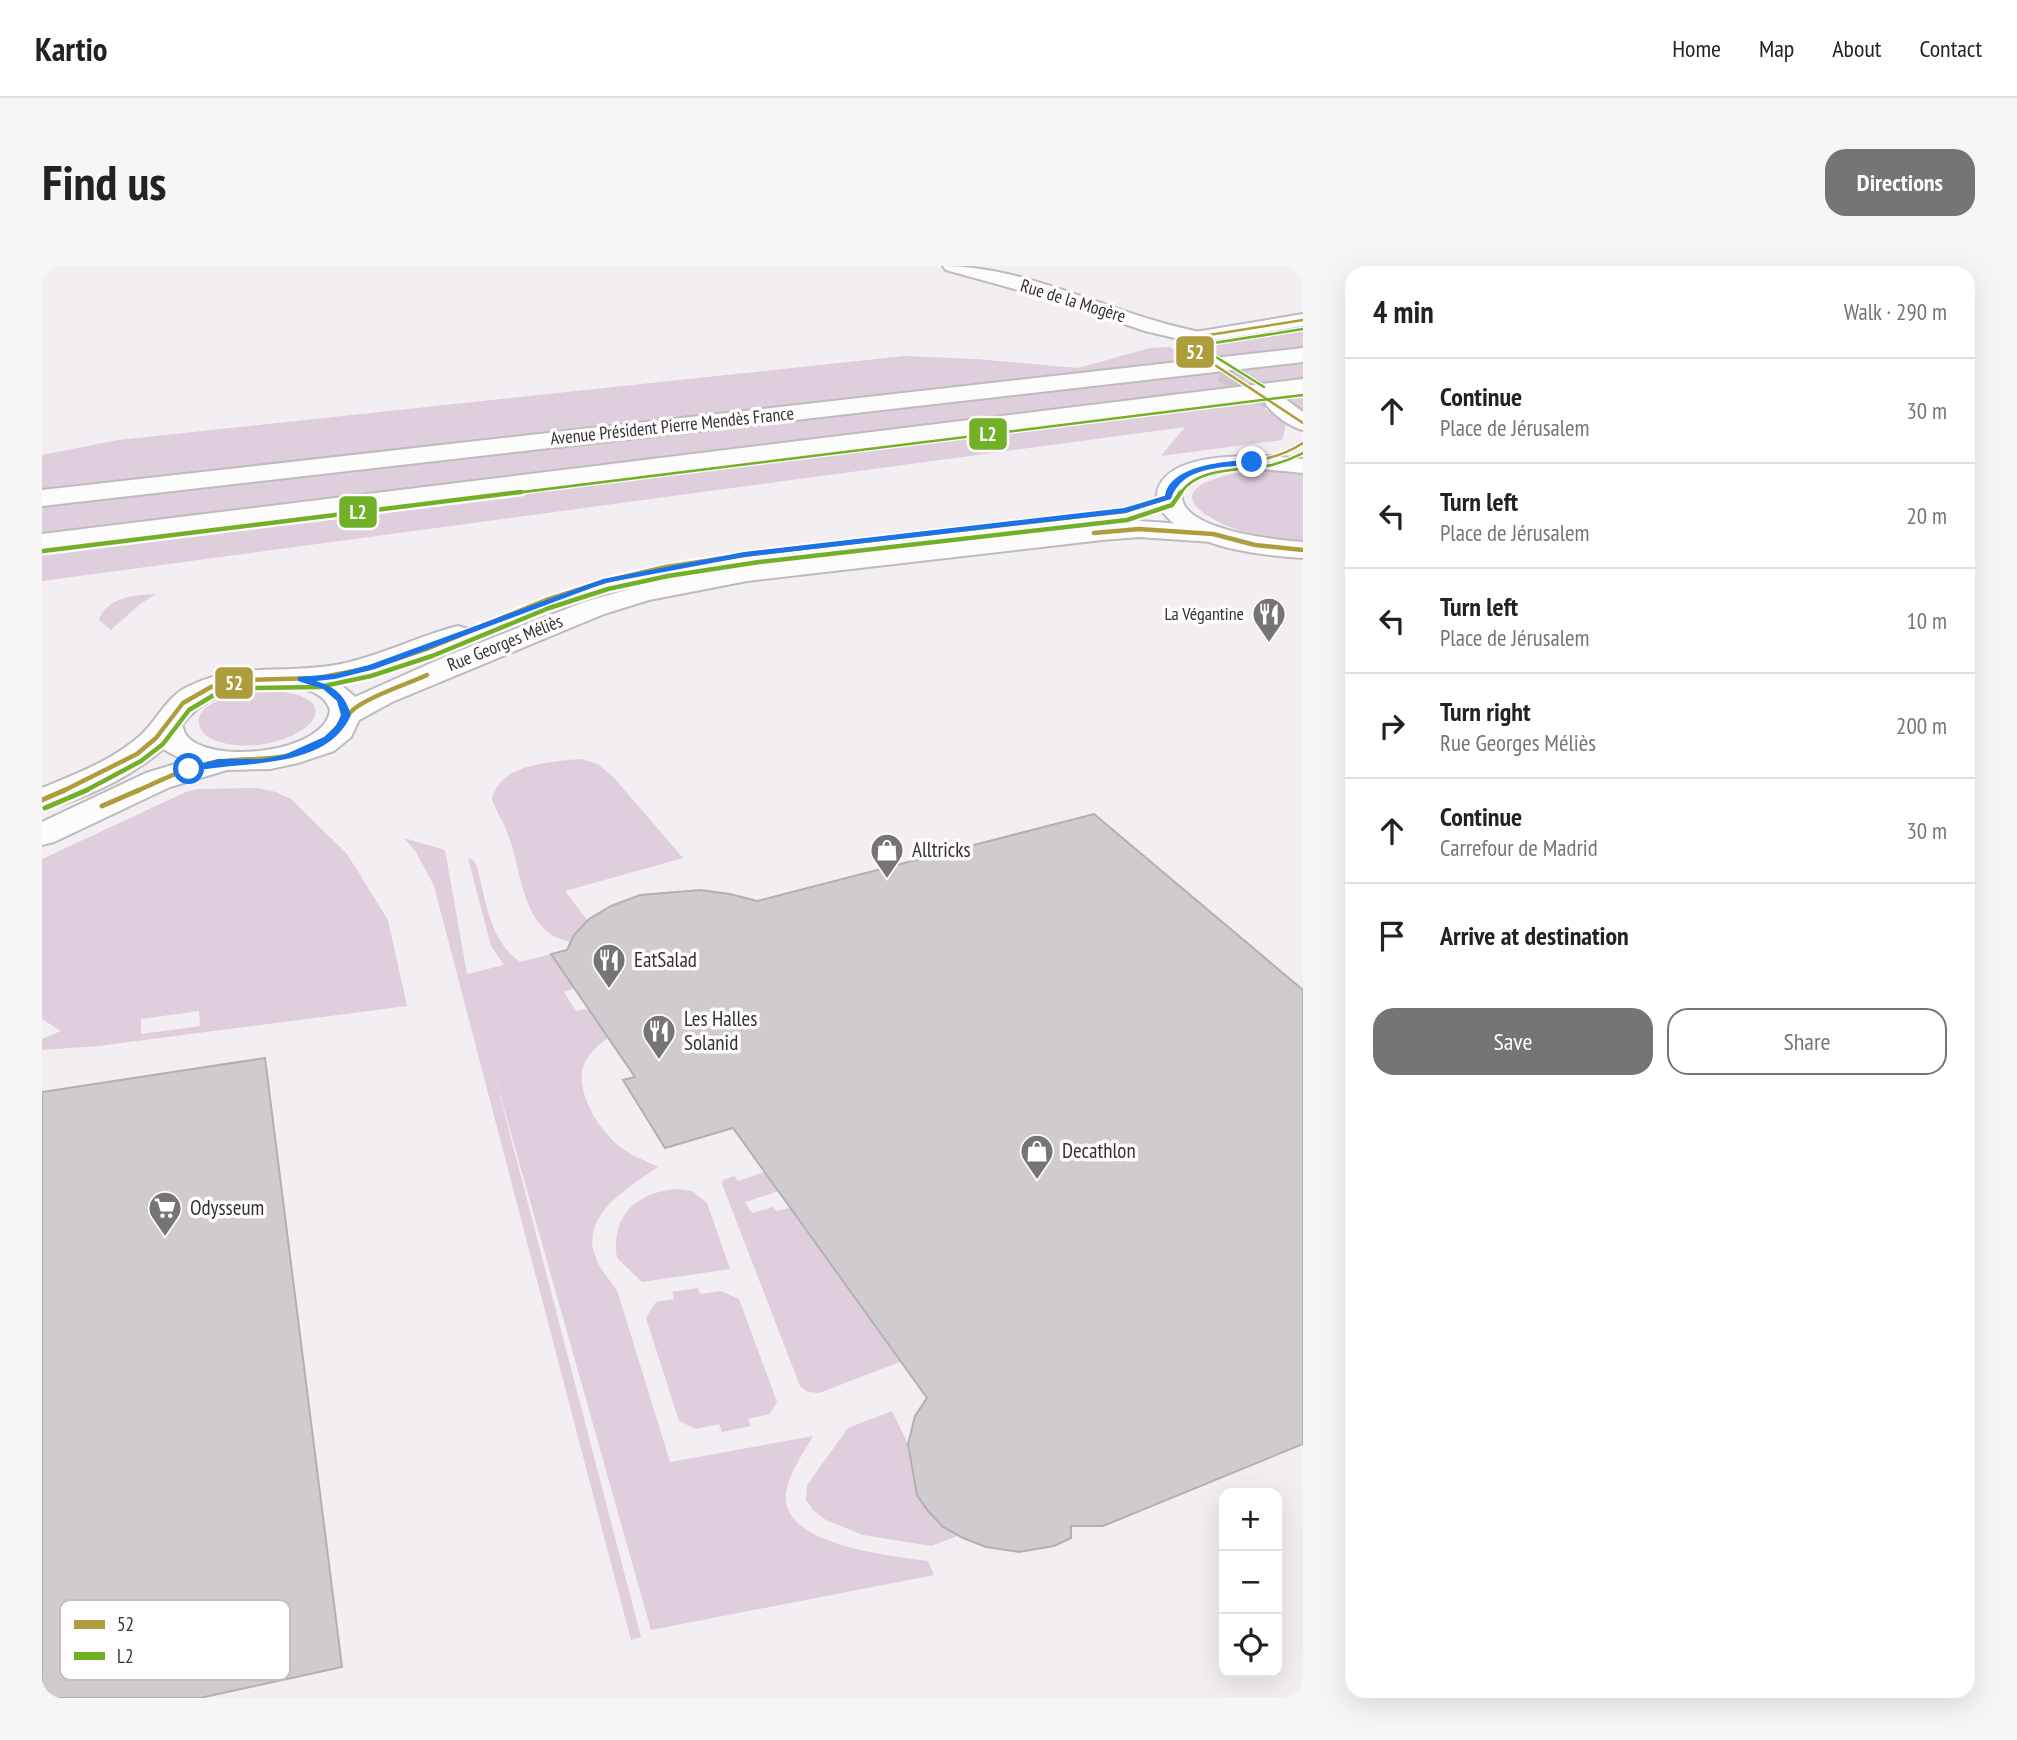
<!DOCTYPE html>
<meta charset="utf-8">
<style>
body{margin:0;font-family:"PT Sans Narrow",sans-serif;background:#f6f6f6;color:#222}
.controls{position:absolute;right:21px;bottom:21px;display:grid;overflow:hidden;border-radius:14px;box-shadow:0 7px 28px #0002}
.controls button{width:63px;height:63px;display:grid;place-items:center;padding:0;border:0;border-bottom:2px solid #e0e0e0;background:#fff;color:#222;font:35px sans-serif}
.stop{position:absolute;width:21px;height:21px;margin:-16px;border:5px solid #1a73e8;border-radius:50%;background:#fff}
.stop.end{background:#1a73e8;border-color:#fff;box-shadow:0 2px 7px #0008}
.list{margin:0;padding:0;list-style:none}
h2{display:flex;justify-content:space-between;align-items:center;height:91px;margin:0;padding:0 28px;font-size:30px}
h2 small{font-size:23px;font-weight:400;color:#767676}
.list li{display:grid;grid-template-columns:46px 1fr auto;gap:21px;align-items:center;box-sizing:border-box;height:105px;padding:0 28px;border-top:2px solid #e0e0e0}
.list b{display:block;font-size:26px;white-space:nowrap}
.list p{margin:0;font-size:23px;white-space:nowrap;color:#767676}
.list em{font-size:23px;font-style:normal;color:#767676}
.actions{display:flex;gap:14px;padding:21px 28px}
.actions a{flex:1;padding:16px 0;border:2px solid #777476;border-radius:21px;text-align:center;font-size:24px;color:#777476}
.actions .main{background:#777476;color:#fff}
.icon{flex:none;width:38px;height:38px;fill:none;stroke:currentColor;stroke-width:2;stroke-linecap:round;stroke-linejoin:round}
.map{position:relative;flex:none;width:1261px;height:1432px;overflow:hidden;border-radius:21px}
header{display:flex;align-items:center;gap:42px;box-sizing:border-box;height:98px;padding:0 35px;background:#fff;border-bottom:2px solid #e0e0e0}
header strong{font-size:33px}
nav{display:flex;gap:38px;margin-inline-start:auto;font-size:24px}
.intro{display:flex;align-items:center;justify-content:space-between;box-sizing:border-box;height:168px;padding:0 42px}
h1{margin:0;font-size:49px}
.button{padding:18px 32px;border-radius:21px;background:#777476;color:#fff;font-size:24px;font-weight:700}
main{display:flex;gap:42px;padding:0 42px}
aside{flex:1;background:#fff;border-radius:21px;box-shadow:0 7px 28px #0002}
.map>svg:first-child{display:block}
.green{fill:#dfcedc;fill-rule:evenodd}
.building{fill:#cfcbce;stroke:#b3b0b3;stroke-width:2}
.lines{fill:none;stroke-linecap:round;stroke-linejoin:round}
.secondary-tunnel{stroke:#cdc8cc;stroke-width:22;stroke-dasharray:22 11;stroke-linecap:butt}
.minor-casing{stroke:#bebbbe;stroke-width:4}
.tertiary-casing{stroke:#bebbbe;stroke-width:4}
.secondary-casing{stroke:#bebbbe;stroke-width:4}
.primary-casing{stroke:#bebbbe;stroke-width:4}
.minor{fill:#fdfcfd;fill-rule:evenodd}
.tertiary{fill:#fdfcfd;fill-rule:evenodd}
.secondary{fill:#fdfcfd;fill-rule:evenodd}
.primary{fill:#fdfcfd;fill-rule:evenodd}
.bus-1-far2-casing{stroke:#fffcfe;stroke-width:5}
.bus-1-far1-casing{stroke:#fffcfe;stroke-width:9}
.bus-1-casing{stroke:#fffcfe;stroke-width:10}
.bus-2-far2-casing{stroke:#fffcfe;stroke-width:5}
.bus-2-far1-casing{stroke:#fffcfe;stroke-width:9}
.bus-2-casing{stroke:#fffcfe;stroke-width:10}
.bus-1-far2{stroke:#ae9d3d;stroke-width:2.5}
.bus-1-far1{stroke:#ae9d3d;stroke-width:4.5}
.bus-1{stroke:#ae9d3d;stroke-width:5}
.bus-2-far2{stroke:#72b027;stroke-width:2.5}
.bus-2-far1{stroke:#72b027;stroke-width:4.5}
.bus-2{stroke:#72b027;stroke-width:5}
.route{fill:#1a73e8}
.labels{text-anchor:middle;stroke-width:7;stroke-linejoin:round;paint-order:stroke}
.far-street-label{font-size:18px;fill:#343234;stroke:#fffcfe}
.far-poi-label{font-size:18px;fill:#343234;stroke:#fffcfe;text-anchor:end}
.poi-label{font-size:21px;fill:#343234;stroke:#fffcfe;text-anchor:start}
.key{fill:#fffcfe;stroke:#c2bfc1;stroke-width:2}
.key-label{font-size:19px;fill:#343234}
.line-badge{stroke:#fffcfe;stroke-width:2.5}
.badge-label{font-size:19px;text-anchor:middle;font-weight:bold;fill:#fff}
</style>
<header>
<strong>Kartio</strong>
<nav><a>Home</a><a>Map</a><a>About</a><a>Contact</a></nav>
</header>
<div class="intro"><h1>Find us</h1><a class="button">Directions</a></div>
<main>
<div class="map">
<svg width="1261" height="1432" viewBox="0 0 1261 1432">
<rect width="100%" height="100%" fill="#f3eef2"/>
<!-- green -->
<path class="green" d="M1261,58V82L0,225V189L76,174L862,90L934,93L1036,102L1108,82L1128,81L1145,91L1168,88L1158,78L1166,72Z
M1261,95V114L199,247L0,267V237Z
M1261,127V150L1241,136L1217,140L1235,150L1244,160L1240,174L1119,190L1143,161L0,315V281L270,252Z
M1219,204L1261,208V274C1231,274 1198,268 1171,253C1112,220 1194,205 1219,204Z
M114,328L98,338L69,364L57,354C64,331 94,329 114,328Z
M223,424C324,429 254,490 186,478C177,476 164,473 159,463C144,435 208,425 223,424Z
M539,493L556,498L573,513L641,592L523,625L546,655L529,676C481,667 481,612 468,574C464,560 455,547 450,533C459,497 508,496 539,493Z
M215,522L234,526L249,533L305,588L346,654L365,740L56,780L0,784V773L19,765L0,753V593L144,526L155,523ZM157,745L158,760L99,768V753Z
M362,572L403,584L425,708L462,699L449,680L426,592L431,594L435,600C444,635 447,673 478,696L509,688L533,722L522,726L534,745L547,743L566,772C555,779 542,792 540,806C537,834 560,868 581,883C591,890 604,895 616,901C587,921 536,950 554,992C558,1004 568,1014 575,1024L628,1196L771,1170C761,1188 746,1208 744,1229C739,1280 852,1290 886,1295L892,1309L609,1364L452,807L599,1371L589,1374L392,620L374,586Z
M723,906L737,925L703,936L710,947L731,941L735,945L748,942L858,1096L777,1127L766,1126L758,1120L680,918L681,914L692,910L696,915Z
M635,923L650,925L665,937L688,1003L600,1016L575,992C568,950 595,926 635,923Z
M656,1022L658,1028L679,1025L697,1033L735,1136L728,1148L706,1153L709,1160L680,1166L677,1158L654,1163L637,1155L604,1052L614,1036L632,1033L630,1026Z
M850,1145L866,1178L869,1202L881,1237L918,1269L889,1280L821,1269L784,1254L771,1244L764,1234L765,1219L806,1162Z"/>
<!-- building -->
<path class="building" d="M1052,548L1261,724V1178L1061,1260H1029V1272L1012,1280L977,1286L944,1281L921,1272L901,1261L886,1245L875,1229L866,1178L873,1150L885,1132L691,862L623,882L581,814L593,811L509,688L525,684L532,669L547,653L569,640L598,629L658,624L688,628L715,635Z
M223,792L300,1401L158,1432H0V826Z"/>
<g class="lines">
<!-- secondary-tunnel -->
<path class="secondary-tunnel" d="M1153,88L1234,137"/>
<defs>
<path id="minor" d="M901,0C974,0 1045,35 1114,55C1130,60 1146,63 1161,67L1165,71L1161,75L1154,77L1103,65L1012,34L904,4Z"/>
<path id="tertiary" d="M1097,255L1171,260L1180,262L1184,268L1180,274L1171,276L1097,271L1060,274L705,315L607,334L562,348L350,436L317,454L309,471L292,485L256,497L228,503L185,504L128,521L12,576L0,579V556L104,507L143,495L121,483C89,511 41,534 0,544V522C34,508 71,494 99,469C116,453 125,430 147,420C199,395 246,409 299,398C339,390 376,370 416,360L426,363L431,369L426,375L350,403L297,417L313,431L407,389L542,336L602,319L705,299ZM226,420C246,420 281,420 288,444C284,487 167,500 144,469C142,467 142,463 140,459C162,430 191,423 226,420Z"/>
<path id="secondary" d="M1261,48V60L1161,76L1158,81L1164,88L1161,93H1145L1136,82L1147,67Z
M1234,130L1242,132L1261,146V164C1248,161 1230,148 1223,137L1226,132Z
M1229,190L1261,193V207C1225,203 1171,196 1142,221C1141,224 1139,228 1140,232C1144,265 1235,274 1261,276V292C1221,289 1170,284 1137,261C1126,254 1113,240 1115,227C1123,187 1198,190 1229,190Z"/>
<path id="primary" d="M1261,82V96L0,240V224Z
M1261,113V127L0,284V268Z"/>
</defs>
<!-- minor casing -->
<use href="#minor" class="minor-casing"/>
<!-- tertiary casing -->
<use href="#tertiary" class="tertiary-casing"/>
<!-- secondary casing -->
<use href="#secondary" class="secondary-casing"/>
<!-- primary casing -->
<use href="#primary" class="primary-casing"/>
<!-- minor -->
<use href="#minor" class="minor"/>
<!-- tertiary -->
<use href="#tertiary" class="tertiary"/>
<!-- secondary -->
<use href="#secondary" class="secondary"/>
<!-- primary -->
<use href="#primary" class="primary"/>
<defs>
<path id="bus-1-far2" d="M1261,54L1154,71L1147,82L1261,157
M1128,228C1144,193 1195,199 1226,192C1239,189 1250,184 1261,177"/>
<path id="bus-1-far1" d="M1052,267L1097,263L1171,268L1213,279L1261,284
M19,526L95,488L114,472L141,437L169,421L207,414L276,412L327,402L387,382L504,334L564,315L624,301L716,287L1083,245L1126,231L1128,226
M93,526C119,514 145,501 174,496C204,491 235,496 264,484C294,473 294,455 316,440C336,427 363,419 385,409"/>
<path id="bus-1" d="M0,534L23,524
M60,540L97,524"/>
<path id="bus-2-far2" d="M1222,121L1158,81L1159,79L1261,63
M465,228L1261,129
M1138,228C1155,200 1202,205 1230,199C1241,196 1251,192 1261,187"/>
<path id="bus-2-far1" d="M1,285L479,226
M41,526L99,495L121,478L147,444L172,429L208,422L277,421L329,410L390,390L507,342L566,323L626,310L717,296L1085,254L1130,239L1139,226"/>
<path id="bus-2" d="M3,542L45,524"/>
</defs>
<!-- bus-1-far2 casing -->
<use href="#bus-1-far2" class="bus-1-far2-casing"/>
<!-- bus-1-far1 casing -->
<use href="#bus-1-far1" class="bus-1-far1-casing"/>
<!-- bus-1 casing -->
<use href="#bus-1" class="bus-1-casing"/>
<!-- bus-2-far2 casing -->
<use href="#bus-2-far2" class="bus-2-far2-casing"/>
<!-- bus-2-far1 casing -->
<use href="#bus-2-far1" class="bus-2-far1-casing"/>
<!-- bus-2 casing -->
<use href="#bus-2" class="bus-2-casing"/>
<!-- bus-1-far2 -->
<use href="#bus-1-far2" class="bus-1-far2"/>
<!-- bus-1-far1 -->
<use href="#bus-1-far1" class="bus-1-far1"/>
<!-- bus-1 -->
<use href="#bus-1" class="bus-1"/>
<!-- bus-2-far2 -->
<use href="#bus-2-far2" class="bus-2-far2"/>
<!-- bus-2-far1 -->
<use href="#bus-2-far1" class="bus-2-far1"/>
<!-- bus-2 -->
<use href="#bus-2" class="bus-2"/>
</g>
<!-- route -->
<path class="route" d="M1210,194L1212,198C1182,202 1140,199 1129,233L1083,247L702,291L563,317L333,403L293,413L274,415C293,421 303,429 309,449C284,506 197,494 147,506L142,503L176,493H219L242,489L282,471L294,460L299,449L295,435L281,423L256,415V411L293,408L327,399L561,313L702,286L1082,242L1123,230C1128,199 1184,195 1210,194Z"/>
<!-- icons -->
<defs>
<symbol id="restaurant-pin" viewBox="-11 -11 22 30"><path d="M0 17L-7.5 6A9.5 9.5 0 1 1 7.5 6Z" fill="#777476" stroke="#fffcfe"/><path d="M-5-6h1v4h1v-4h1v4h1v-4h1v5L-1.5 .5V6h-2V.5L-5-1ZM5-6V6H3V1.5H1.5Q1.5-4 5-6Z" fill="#fff"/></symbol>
<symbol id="shop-pin" viewBox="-11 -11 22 30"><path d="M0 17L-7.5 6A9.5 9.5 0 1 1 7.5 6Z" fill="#777476" stroke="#fffcfe"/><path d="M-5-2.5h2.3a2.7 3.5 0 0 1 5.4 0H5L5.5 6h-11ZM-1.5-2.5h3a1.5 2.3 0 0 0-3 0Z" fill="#fff"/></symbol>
<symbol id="supermarket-pin" viewBox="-11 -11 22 30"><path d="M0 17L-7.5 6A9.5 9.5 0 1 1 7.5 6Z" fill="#777476" stroke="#fffcfe"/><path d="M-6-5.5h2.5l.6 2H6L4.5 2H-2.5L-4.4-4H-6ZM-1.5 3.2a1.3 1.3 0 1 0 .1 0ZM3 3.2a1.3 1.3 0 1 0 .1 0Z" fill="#fff"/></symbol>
</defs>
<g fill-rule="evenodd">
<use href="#restaurant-pin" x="1208" y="329" width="38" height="52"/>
<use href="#shop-pin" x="826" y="565" width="38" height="52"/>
<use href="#restaurant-pin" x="548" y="675" width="38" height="52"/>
<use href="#restaurant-pin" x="598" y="746" width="38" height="52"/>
<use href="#shop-pin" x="976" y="866" width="38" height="52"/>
<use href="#supermarket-pin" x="104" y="923" width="38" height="52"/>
</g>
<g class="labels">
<!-- far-street labels -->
<g class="far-street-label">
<text transform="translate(1031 35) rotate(17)" y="6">Rue de la Mogère</text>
<text transform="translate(630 160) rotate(-6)" y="6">Avenue Président Pierre Mendès France</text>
<text transform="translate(463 377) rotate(-22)" y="6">Rue Georges Méliès</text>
</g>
<!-- far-poi labels -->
<g class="far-poi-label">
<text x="1202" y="354">La Végantine</text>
</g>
<!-- poi labels -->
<g class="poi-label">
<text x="870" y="591">Alltricks</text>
<text x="592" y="701">EatSalad</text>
<text x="642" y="760">Les Halles<tspan x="642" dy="24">Solanid</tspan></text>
<text x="1020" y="892">Decathlon</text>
<text x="148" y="949">Odysseum</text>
</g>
</g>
<!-- legend -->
<rect x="18" y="1334" width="230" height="80" rx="10" class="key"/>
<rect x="32" y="1354" width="31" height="9" fill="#ae9d3d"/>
<rect x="32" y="1386" width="31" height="8" fill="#72b027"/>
<g class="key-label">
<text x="75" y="1365">52</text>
<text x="75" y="1397">L2</text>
</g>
<g class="line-badge">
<rect x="1133" y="69" width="40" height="34" rx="7" fill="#ae9d3d"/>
<rect x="926" y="151" width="40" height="34" rx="7" fill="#72b027"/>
<rect x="296" y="229" width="40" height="34" rx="7" fill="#72b027"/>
<rect x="172" y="400" width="40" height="34" rx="7" fill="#ae9d3d"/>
</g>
<g class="badge-label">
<text x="1153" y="93">52</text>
<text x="946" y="175">L2</text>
<text x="316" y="253">L2</text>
<text x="192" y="424">52</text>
</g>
</svg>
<div class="controls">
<button>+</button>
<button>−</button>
<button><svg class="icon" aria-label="locate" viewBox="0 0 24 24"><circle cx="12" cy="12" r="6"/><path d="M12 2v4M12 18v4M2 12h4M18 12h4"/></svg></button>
</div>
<div class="stop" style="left:147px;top:503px"></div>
<div class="stop end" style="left:1210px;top:196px"></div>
</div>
<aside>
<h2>4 min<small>Walk · 290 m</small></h2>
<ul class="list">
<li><svg class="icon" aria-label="ahead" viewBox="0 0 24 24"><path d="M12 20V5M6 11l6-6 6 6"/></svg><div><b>Continue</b><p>Place de Jérusalem</p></div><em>30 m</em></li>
<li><svg class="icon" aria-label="left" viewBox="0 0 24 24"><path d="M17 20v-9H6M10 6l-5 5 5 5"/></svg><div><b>Turn left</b><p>Place de Jérusalem</p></div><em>20 m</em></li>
<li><svg class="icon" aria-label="left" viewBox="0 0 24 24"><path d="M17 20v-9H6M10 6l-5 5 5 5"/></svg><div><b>Turn left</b><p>Place de Jérusalem</p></div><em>10 m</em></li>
<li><svg class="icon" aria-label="right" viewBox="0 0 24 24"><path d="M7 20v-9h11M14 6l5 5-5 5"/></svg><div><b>Turn right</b><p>Rue Georges Méliès</p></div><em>200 m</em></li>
<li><svg class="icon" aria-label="ahead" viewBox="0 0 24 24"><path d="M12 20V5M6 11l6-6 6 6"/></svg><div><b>Continue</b><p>Carrefour de Madrid</p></div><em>30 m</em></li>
<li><svg class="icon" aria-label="arrive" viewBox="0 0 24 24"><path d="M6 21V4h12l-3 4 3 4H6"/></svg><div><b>Arrive at destination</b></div></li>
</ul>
<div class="actions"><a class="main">Save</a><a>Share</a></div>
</aside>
</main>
